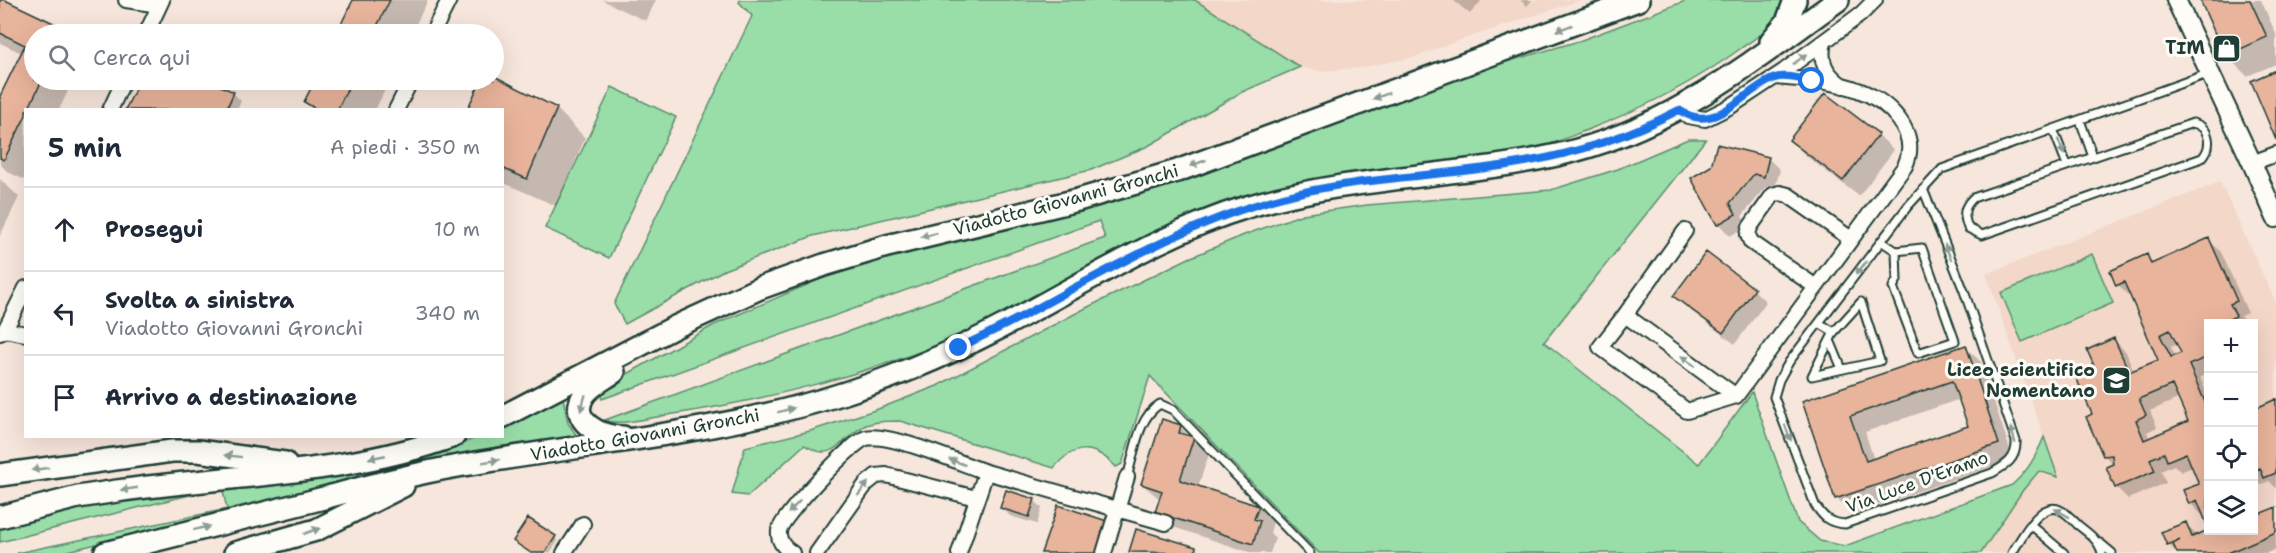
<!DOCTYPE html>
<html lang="it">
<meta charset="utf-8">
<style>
body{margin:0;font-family:"Shantell Sans",sans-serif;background:#f2f2f3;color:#1f2937}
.controls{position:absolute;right:18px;bottom:18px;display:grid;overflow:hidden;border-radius:0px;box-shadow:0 6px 24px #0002}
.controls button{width:54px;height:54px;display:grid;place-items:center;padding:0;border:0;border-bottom:2px solid #e0e1e3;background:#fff;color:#1f2937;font:30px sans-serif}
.stop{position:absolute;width:18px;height:18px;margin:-14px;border:4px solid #1a73e8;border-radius:50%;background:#fff}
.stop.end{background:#1a73e8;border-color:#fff;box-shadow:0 2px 6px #0008}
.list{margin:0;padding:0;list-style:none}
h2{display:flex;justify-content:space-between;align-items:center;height:78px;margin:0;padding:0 24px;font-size:26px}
h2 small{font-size:20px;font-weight:400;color:#747a83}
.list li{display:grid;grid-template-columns:39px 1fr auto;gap:18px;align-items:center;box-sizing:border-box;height:84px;padding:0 24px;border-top:2px solid #e0e1e3}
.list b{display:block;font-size:22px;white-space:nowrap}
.list p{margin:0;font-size:20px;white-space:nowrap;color:#747a83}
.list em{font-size:20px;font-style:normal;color:#747a83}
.icon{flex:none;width:33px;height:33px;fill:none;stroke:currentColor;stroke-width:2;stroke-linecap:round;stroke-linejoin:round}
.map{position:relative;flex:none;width:2276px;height:553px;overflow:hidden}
.search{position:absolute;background:#fff;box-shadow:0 6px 24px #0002;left:24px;top:24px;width:480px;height:66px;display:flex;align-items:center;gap:15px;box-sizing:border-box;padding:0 21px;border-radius:33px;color:#747a83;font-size:22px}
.panel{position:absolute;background:#fff;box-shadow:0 6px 24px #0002;left:24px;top:108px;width:480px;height:330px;border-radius:0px}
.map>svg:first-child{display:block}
.built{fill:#f3d7c9;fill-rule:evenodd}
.green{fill:#99dda9;stroke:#5c8d6e;stroke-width:1.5}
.shadow{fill:#0003;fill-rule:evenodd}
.building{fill:#e9b49c;stroke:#1f3d34;stroke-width:1.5;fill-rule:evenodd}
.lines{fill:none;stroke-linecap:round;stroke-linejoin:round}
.lane-casing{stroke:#1f3d34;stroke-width:11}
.street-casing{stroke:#1f3d34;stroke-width:18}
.secondary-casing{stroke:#1f3d34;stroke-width:22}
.primary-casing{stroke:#1f3d34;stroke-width:26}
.lane{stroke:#fdfcf7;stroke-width:7}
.street{stroke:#fdfcf7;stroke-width:14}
.secondary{stroke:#fdfcf7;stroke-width:18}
.primary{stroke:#fdfcf7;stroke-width:21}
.oneway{fill:#8e9c96}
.route{stroke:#1a73e8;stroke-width:8}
.labels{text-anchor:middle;stroke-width:6;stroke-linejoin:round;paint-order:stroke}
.poi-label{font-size:18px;font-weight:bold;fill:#1f3d34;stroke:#fdfcf7;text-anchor:end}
.street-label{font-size:18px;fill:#1f3d34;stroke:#fdfcf7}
</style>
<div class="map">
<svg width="2276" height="553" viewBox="0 0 2276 553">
<rect width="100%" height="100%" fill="#f7e6dc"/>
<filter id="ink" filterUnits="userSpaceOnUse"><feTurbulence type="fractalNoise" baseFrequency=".0167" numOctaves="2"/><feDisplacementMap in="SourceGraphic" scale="12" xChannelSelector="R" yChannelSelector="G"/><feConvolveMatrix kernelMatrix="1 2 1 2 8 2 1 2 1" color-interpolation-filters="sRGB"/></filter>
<g filter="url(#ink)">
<!-- built -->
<path class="built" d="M1195,0H1581L1452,43L1415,57L1359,68L1320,71L1300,67Z
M2220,182L2276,303V553H1981L2023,490L2039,471L2058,477L1986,274ZM2208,324H2254V530H2208Z"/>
<!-- green -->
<path class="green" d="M740,0H1195L1300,67L1242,92L1148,146L1091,170L813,236L724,270L625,324L614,304L752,16L739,2Z
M1688,0H1789C1783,9 1778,19 1771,26C1761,35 1750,42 1740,49C1692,84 1642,109 1587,130C1561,140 1535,151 1508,156C1457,165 1405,167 1354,174C1297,181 1240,195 1187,218C1110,250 1042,300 965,334C879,371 767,400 674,414C659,416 617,427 605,420L1105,238L1099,221L602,399L600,394L601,389L714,325L853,265L1151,190L1496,65L1579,41Z
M612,87L676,117L609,258L545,228Z
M1688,139H1706L1544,342L1699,464L1752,392L1798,522L1820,541L1845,546L2012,485C2028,471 2036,456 2044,437L2058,477L2039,471L2023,490L1981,553H1319L1150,376L1122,464L1116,467C1094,444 1073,444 1054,468L900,421C888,421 878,421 866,425C852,431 836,454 822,452C816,452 809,447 804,445L748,496L732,494L745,447L810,431L878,409L937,386L1086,308L1189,258L1244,235L1303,214L1367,205L1551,190L1618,169Z
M2092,254L2113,303L2022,342L2001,293Z
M563,398L568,423L579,439L343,483L60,553H17L227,509L223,491L203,492L173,499L0,542V527L47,514L102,503L458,445L478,437L502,436L503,426Z"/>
<!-- shadow -->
<path class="shadow" d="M0,0L66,31L70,34H34V80H73L59,110H26L25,180L8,172L0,164V100L22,53L0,43Z
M355,0H428L411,34H338Z
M602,0H656L646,21Z
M1453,0H1482L1470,14Z
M1520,0H1532L1527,6Z
M2202,0H2261L2276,34V64L2247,76L2226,55Z
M494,78L557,109L585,138L556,206L502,182V110H469L483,80Z
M142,80H205L233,93L241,101L237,110H127Z
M316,80H390L375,110H313L305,102Z
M1825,95L1878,135L1894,150L1859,196L1806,156L1791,140Z
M1768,158L1780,170L1775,188L1767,186L1742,216L1747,226L1730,236L1719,224L1693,179Z
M0,179L19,197L0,236Z
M2209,240L2221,252L2248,313L2241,316L2245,324H2208V355L2191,363V366L2208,358V374L2200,377L2208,397V523L2205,514L2202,515L2190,503L2201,485L2193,466L2181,472L2174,465L2161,471L2166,483L2128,499L2116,487L2114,465L2104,455L2094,415L2096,367L2114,340L2126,352L2134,372L2160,360L2132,296L2130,297L2118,285L2147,256L2154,264ZM2178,344L2183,354L2176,357L2171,347ZM2180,398L2190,422L2150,439L2147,432L2157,427L2150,411Z
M1706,254L1754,290L1766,302L1735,344L1687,308L1675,296Z
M1965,347L1981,362L2013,459L1852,514L1836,498L1804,402ZM1960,399L1970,427L1874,460L1865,432Z
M2276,401V488L2269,481L2254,488V464L2258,463L2254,453V411Z
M1180,427L1209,454L1198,487L1258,507L1273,522L1270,533L1275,538L1270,553H1252L1173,527L1157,512L1161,500L1142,484Z
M1034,500L1042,508L1037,524L1010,516L1002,508Z
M2276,508V549L2267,553H2177L2168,544L2185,524L2198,536L2254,530V518Z
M1106,522L1118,534L1112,553H1043Z
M555,537L558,541L550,553H532Z
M1196,548L1200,553L1130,551Z"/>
<!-- building -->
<path class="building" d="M0,0H5L66,29L64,34H34V80H42L28,110H26V115L4,160L0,158V96L25,45L0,33Z
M353,0H390L373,34H336Z
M2200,0H2250L2267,37L2225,56Z
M2276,70V140L2251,81Z
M494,76L557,108L527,179L502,168V110H467L481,80H494Z
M140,80H208L234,92L226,110H125Z
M315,80H352L337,110H318L304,102Z
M1825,93L1879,134L1843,181L1789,140Z
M1717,144L1769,157L1764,177L1754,174L1730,203L1736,214L1717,225L1691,178L1711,166Z
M2209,238L2237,301L2230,304L2236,316L2218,324H2208V357L2189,365L2208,409V527L2197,500L2189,504L2183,490L2199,484L2186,453L2167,461L2164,453L2150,459L2155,471L2115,488L2106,467L2113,464L2112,455L2103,456L2086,417L2092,414L2075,375L2094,366L2087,350L2114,338L2129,372L2158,360L2124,282L2116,286L2110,271L2147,254L2151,264ZM2170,330L2181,353L2171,357L2160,335ZM2172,385L2188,421L2144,440L2136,420L2146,415L2139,399Z
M1706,252L1755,289L1723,333L1673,296Z
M1966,345L1999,444L1835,499L1802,401ZM1952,381L1968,426L1866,461L1850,416Z
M2276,399V473L2264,478L2260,468L2254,471V463L2256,462L2254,457V409Z
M1162,419L1181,425L1179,433L1194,437L1180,480L1259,506L1254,519L1260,521L1253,544L1155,512L1162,491L1141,484Z
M1006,490L1035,499L1029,517L1000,508Z
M1058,505L1107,521L1096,553H1041Z
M2276,507V532L2228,553H2177L2173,544L2180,540L2167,545L2161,532L2186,522L2192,537L2208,530H2254V516Z
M528,518L556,536L545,553H531L513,541Z
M1136,529L1196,547L1195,553L1129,552Z"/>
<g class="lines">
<defs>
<path id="lane" d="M2080,120L2093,157
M2193,123C2210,127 2213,146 2202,158L1982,235L1968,228C1963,214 1963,208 1973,198Z
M2053,129L2067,165
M1923,189L1964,291L2016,441C2017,459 2006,465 1992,473L1845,524C1829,523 1824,518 1815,505L1774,397L1779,380L1789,362L1908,206L1942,169L2210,73
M1881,241L1896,251L1922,248L1955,341L1918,353L1893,287L1897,280L1896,251
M1819,323L1834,332L1861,302L1880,361L1812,376L1834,332
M1830,340L1842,369
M1127,477C1135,453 1137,418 1160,404L1173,410L1310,553
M2031,525L2064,553
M2100,543L2112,553
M2012,553C2021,539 2040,500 2060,510C2067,513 2073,520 2078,525C2088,533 2099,540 2102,553"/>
<path id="street" d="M126,0L159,5
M146,34L162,0
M432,34L449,0
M1824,42C1819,62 1826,74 1843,86
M1679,109L1688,116L1705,119L1731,106L1784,71L1861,14L1875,0
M110,110L124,80
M396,110L411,80
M2252,163L2276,154
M1816,287L1751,242L1748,235L1750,227L1773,195L1780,193L1788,195L1851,239
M1625,315L1685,231
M5,330L26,334
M0,333L5,330L26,288
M1736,396L1625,315L1600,347L1687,411L1736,396L1905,166C1921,133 1889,101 1858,90C1833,80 1802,80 1776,77
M986,472L1166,523
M564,553L583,524
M792,553C784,548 778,541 779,531C781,517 852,442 866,438C889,432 962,464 986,472L959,553
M817,553L866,484L876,476L886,475L976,498
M1104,553L1127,477"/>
<path id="secondary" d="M2176,0L2252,163L2276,218"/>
<path id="primary" d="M1771,41L1787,22L1795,0
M614,372C604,379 591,385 584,395C567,421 602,438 623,437
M502,417L675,327L760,288L824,265L887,246L1078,200L1177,171L1638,0
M0,475L172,451H198L285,463
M0,517L78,497L117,491C228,475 347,475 454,436
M105,553C177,535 249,517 320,499C368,486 416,473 464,465C592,443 721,433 845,393C910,372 972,344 1031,311C1101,273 1171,230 1247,207C1348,176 1455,178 1557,155C1667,131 1749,64 1838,0
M235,553L316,530L403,486"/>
</defs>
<!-- lane casing -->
<use href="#lane" class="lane-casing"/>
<!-- street casing -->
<use href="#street" class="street-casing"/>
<!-- secondary casing -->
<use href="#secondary" class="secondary-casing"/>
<!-- primary casing -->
<use href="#primary" class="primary-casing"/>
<!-- lane -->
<use href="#lane" class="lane"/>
<!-- street -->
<use href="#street" class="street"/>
<!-- secondary -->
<use href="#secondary" class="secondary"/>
<!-- primary -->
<use href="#primary" class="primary"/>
</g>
<!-- one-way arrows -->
<defs><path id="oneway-solid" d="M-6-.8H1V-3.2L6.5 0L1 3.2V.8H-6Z" transform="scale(1.5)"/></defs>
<g class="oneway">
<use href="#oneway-solid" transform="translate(1564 28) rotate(160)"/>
<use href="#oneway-solid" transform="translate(1800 59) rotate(-37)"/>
<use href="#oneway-solid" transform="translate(1381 96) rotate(160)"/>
<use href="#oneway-solid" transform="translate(2061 147) rotate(69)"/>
<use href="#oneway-solid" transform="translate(1198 163) rotate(160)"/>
<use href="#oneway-solid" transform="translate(929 235) rotate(166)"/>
<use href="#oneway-solid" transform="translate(1948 252) rotate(-112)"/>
<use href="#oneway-solid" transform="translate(1861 268) rotate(128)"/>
<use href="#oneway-solid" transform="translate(1688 361) rotate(-144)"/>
<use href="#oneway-solid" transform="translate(583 403) rotate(107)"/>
<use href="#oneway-solid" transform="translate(786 410) rotate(-15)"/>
<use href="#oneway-solid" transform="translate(1788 433) rotate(69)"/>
<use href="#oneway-solid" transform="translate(2013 435) rotate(-106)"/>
<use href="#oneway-solid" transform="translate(233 456) rotate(-173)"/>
<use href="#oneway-solid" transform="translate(377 457) rotate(169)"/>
<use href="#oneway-solid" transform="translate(491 461) rotate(-9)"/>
<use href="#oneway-solid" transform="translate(957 462) rotate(-160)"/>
<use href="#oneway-solid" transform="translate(40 469) rotate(172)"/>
<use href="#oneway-solid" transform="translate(129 489) rotate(172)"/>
<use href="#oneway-solid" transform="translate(863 489) rotate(-52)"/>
<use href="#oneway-solid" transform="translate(794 507) rotate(134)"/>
<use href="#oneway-solid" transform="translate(2062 513) rotate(-151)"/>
<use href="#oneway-solid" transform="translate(202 528) rotate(-14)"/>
<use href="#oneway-solid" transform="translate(312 531) rotate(-20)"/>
</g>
</g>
<g class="lines" filter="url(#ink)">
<!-- route -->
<path class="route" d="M959,348C982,336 1005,326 1028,313C1111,268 1191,221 1283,197C1362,176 1445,177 1525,162C1578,153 1631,135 1679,110C1717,136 1742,90 1775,78C1784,74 1802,80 1812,81"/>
</g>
<!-- icons -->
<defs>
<symbol id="shop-square" viewBox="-11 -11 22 22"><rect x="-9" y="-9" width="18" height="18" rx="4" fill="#1f3d34" stroke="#fdfcf7"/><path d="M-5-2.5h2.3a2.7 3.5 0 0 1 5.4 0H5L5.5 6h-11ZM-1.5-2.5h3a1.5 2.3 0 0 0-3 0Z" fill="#fff"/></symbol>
<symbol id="school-square" viewBox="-11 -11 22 22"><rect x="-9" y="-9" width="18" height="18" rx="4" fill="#1f3d34" stroke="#fdfcf7"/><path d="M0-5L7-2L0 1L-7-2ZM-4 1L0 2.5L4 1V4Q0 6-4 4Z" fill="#fff"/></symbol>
</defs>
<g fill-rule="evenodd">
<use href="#shop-square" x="2210" y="32" width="33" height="33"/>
<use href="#school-square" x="2100" y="364" width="33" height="33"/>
</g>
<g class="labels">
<!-- poi labels -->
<g class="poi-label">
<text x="2205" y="54">TIM</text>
<text x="2095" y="376">Liceo scientifico<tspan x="2095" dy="21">Nomentano</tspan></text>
</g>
<!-- street labels -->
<g class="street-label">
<text transform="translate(1066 200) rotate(-15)" y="6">Viadotto Giovanni Gronchi</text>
<text transform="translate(645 435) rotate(-10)" y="6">Viadotto Giovanni Gronchi</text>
<text transform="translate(1917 482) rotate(-20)" y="6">Via Luce D'Eramo</text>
</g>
</g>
</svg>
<div class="controls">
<button>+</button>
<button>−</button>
<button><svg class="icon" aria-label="locate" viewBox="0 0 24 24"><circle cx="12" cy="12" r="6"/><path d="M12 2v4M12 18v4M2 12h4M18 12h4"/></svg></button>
<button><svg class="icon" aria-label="layers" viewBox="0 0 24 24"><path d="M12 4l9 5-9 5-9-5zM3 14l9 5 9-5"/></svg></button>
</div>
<div class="stop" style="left:1812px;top:81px"></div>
<div class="stop end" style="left:959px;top:348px"></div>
<div class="search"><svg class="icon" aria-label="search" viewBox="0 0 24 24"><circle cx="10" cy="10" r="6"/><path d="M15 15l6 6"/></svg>Cerca qui</div>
<section class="panel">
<h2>5 min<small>A piedi · 350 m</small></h2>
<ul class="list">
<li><svg class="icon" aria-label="ahead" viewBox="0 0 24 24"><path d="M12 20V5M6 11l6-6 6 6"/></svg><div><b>Prosegui</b></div><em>10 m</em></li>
<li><svg class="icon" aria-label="left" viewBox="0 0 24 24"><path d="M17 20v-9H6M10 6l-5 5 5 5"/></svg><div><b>Svolta a sinistra</b><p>Viadotto Giovanni Gronchi</p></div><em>340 m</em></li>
<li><svg class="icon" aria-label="arrive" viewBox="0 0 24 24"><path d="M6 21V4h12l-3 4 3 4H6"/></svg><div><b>Arrivo a destinazione</b></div></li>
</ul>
</section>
</div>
